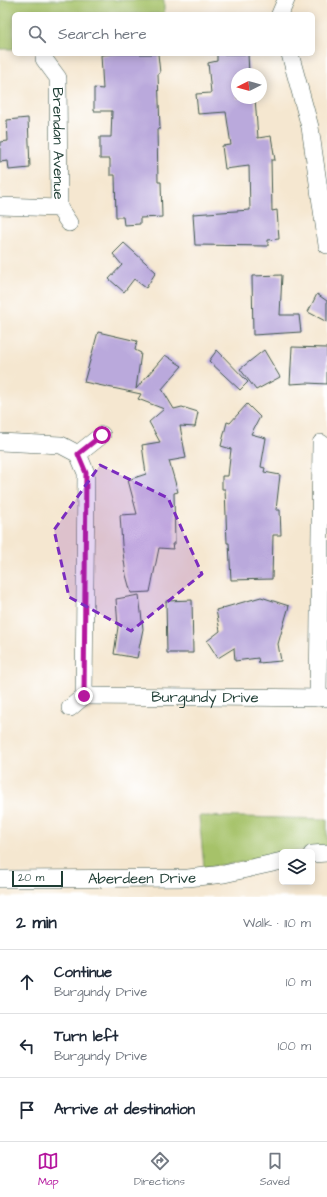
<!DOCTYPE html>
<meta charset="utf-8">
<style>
body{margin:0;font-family:"Architects Daughter",sans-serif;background:#f2f2f3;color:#1f2937}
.controls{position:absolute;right:12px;bottom:12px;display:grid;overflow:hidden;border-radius:6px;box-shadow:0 2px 10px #0003}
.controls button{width:36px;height:36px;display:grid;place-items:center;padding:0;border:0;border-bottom:1px solid #e0e1e3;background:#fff;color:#1f2937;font:20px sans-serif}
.compass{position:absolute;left:231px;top:68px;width:36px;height:36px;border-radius:50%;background:#fff;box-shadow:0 2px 10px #0003;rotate:264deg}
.scale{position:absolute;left:12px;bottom:10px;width:51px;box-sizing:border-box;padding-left:4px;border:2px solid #1f3d34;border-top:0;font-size:11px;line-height:14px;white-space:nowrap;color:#1f3d34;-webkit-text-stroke:3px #fff;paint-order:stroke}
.stop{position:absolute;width:12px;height:12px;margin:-9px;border:3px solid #b5179e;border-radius:50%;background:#fff}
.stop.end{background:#b5179e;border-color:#fff;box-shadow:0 1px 4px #0008}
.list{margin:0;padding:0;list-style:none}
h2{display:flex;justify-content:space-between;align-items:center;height:52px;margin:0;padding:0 16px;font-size:17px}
h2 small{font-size:13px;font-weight:400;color:#747a83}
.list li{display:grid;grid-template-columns:26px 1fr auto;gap:12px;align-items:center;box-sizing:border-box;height:64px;padding:0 16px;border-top:1px solid #e0e1e3}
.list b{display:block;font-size:15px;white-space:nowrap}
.list p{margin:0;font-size:13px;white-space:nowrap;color:#747a83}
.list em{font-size:13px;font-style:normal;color:#747a83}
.icon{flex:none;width:22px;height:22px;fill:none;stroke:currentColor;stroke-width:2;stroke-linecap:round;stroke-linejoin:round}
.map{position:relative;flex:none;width:327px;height:897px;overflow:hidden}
.search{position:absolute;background:#fff;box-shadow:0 2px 10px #0003;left:12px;right:12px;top:12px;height:44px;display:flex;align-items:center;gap:10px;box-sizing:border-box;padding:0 14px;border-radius:6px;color:#747a83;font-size:15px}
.sheet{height:244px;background:#fff}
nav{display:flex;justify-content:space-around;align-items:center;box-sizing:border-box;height:56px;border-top:1px solid #e0e1e3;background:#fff;font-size:11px;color:#747a83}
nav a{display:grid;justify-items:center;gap:2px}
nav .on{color:#b5179e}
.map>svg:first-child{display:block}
.green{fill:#a6c269;stroke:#62804e}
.building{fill:#baa9dc}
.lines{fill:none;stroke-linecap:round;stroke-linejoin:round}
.street-casing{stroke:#3f564b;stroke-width:18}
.street{stroke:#fff;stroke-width:17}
.route{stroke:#b5179e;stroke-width:5}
.marked{fill:#7b2cbf;fill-opacity:0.2;stroke:#7b2cbf;stroke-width:3;stroke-dasharray:8 5;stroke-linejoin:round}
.labels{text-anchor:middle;stroke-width:3;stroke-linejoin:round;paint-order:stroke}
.street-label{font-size:15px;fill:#1f3d34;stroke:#fff}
</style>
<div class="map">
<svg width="327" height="897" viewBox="0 0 327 897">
<rect width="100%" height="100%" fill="#fff"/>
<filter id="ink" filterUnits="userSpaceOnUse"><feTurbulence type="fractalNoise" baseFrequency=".025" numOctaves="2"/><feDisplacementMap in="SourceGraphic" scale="8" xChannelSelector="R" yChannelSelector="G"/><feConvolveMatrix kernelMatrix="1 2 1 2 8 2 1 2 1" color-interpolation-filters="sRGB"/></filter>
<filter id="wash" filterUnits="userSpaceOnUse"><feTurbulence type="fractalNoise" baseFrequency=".012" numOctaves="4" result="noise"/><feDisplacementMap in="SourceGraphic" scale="16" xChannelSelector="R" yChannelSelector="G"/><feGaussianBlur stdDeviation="0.9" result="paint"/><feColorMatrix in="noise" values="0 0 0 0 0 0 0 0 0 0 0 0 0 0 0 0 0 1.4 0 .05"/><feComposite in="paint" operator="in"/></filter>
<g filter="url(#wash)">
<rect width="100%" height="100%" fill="#f5e7d0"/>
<!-- green -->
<path class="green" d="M0,0H164V14H14V49H0Z
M199,816L327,819V847L292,852H282V854L231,864L204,867Z"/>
<g id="blocks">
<!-- building -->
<path class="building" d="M114,54H158L160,73L158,74L160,129H157L158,182H161L162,217L140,218V224L124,225L123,217H116L115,175H110V159H100V137H111L112,111H94V88L103,89L101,55Z
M217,54H248L249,74H237V98H255L258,138L271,136L275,160H271L272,211L277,210L279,239L268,240V246L195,245L193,214L250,210L249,166L225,169L222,146L231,145L226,112L198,114L196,94L211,93L208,63L217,61Z
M28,118L30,168L9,170L8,161L0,162V142L8,141L7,120Z
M124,243L156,272L146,288L134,279L124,292L109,279L122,265L113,254Z
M282,275L280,315H299L301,332L253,335L252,276Z
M317,294L327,301V322L308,312Z
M98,332L137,341L135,350L141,353L136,389L165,355L182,366L162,389L174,409L182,407L198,412L195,427L180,426L186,458L169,461L178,492L174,493L175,544H172L173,549L159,548L150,592L131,593L126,575L122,545L120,515L137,514L128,480L146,474L142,445L160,442L149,422L164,409L138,399L141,394L84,382Z
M292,347L327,348V384L307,383L290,384Z
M217,350L248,382L240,390L209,361Z
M264,350L280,377L256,390L240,369Z
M247,404L260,417L251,434L266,438L261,467L265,468L264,472L280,475L276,510H280L281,535H273L272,579L231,580L229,543H227L225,489H222V476H228L231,449L221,446L227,422L230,423Z
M139,595L143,629L137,658L114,654L118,627L116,599Z
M261,597L289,606L278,644L281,661L259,663L258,658L235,661L234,648L218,658L207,641L220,631L216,610Z
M192,600L193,653H167L166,601Z"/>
</g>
</g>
<g filter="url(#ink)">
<use href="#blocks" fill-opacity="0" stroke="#3f564b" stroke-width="1"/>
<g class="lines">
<defs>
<g id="street">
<path d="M280,14L286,0"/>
<path d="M290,54L310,127L327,245"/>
<path id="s1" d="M44,59L58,78L59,208"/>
<path d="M0,206L59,208L69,223"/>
<path d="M0,442L61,445L78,454L102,435"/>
<path id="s2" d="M84,696L327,698"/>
<path d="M318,698L321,443"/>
<path d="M70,708L84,696L86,473L78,454"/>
<path d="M312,854L327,853"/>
<path id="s3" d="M0,879L188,878L224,874L282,861"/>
</g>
</defs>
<!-- street casing -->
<use href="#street" class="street-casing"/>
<!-- street -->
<use href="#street" class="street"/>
</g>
</g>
<g class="lines" filter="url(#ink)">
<!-- route -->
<path class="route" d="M84,696L86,473L78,454L102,435"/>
</g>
<!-- marked area -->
<path class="marked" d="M100,465L168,498L202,574L131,631L69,597L54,530Z"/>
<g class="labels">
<!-- street labels -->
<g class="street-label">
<text dy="5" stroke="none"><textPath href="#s1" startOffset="89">Brendan Avenue</textPath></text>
<text dy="5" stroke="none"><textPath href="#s2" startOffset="121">Burgundy Drive</textPath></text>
<text dy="5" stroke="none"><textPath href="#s3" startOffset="142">Aberdeen Drive</textPath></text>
</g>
</g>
</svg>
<div class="controls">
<button><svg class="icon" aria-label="layers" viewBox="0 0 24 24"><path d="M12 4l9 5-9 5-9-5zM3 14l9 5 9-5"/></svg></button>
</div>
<svg class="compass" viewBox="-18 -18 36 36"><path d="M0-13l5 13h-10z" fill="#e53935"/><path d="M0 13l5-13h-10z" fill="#747a83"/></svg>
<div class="scale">20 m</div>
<div class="stop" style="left:102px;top:435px"></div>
<div class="stop end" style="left:84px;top:696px"></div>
<div class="search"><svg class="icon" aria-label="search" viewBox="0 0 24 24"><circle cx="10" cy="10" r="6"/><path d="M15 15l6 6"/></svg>Search here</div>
</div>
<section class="sheet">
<h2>2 min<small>Walk · 110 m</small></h2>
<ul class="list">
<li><svg class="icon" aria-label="ahead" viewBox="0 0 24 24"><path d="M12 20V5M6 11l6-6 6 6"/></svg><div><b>Continue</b><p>Burgundy Drive</p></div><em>10 m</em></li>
<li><svg class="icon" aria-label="left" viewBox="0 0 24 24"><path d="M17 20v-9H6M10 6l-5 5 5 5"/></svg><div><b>Turn left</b><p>Burgundy Drive</p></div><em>100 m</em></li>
<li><svg class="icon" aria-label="arrive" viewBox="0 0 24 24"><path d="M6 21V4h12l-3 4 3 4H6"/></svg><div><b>Arrive at destination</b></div></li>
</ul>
</section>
<nav>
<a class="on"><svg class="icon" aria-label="map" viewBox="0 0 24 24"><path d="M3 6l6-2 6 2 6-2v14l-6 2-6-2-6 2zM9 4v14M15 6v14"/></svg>Map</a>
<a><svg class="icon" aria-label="directions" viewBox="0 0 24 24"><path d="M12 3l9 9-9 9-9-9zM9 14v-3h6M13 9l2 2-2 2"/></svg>Directions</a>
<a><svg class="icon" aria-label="saved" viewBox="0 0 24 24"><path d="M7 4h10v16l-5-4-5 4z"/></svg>Saved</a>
</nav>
